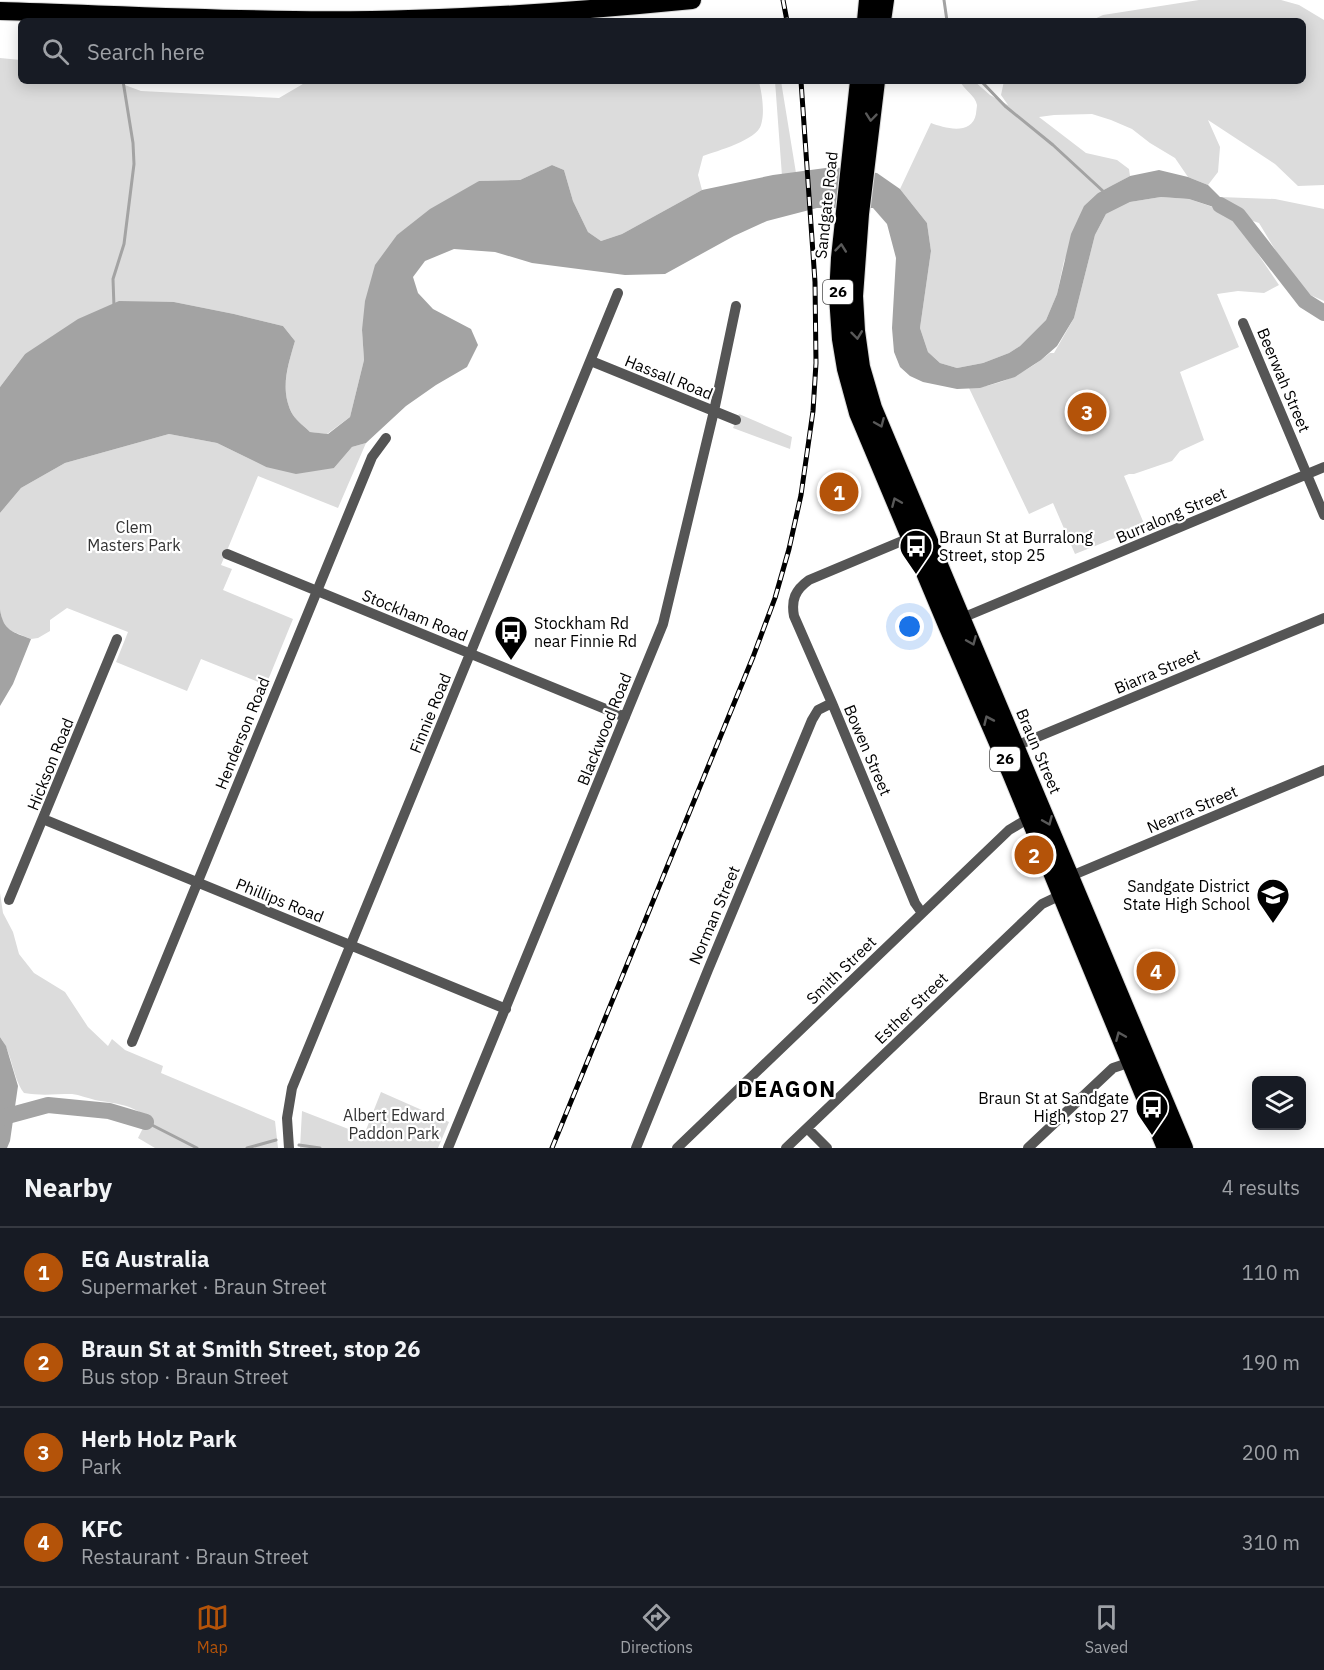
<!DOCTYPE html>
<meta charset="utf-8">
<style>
body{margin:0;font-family:"IBM Plex Sans",sans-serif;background:#242831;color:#f1f3f6}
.controls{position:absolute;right:18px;bottom:18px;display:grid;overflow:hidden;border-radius:9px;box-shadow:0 3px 15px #0003}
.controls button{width:54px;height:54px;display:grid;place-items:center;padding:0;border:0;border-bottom:2px solid #363941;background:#171b24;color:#f1f3f6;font:30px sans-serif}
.you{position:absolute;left:910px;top:627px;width:21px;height:21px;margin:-15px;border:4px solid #fff;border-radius:50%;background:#1a73e8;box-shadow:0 0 0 9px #1a73e833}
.badge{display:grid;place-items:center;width:39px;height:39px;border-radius:50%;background:#b45309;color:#fff;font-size:20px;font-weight:700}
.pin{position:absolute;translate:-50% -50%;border:3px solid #fff;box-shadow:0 2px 6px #0006}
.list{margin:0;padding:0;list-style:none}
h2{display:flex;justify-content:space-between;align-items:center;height:78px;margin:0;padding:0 24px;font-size:26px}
h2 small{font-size:20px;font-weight:400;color:#9ea1a6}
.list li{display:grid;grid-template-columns:39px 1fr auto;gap:18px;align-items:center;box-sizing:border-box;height:90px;padding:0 24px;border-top:2px solid #363941}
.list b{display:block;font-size:22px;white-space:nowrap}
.list p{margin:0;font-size:20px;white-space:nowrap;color:#9ea1a6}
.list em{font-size:20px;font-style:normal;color:#9ea1a6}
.icon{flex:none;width:33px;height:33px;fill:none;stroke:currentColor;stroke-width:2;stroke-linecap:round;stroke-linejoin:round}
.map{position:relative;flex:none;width:1324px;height:1148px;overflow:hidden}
.search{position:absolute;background:#171b24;box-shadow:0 3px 15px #0003;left:18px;right:18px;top:18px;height:66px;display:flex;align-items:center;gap:15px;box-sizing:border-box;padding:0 21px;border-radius:9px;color:#9ea1a6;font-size:22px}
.sheet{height:438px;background:#171b24}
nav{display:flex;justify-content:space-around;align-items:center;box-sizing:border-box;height:84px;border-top:2px solid #363941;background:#171b24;font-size:16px;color:#9ea1a6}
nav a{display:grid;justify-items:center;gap:3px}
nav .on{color:#b45309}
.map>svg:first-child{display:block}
.green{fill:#dcdcdc}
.water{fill:#a3a3a3}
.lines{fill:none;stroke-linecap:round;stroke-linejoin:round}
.stream{stroke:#a3a3a3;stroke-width:3}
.river{stroke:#a3a3a3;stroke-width:16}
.highway-casing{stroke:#dbdbdb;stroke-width:20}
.street{stroke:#555;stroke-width:10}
.highway{stroke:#000;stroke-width:18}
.rail-casing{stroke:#000;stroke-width:5}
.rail{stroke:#fff;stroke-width:3;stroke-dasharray:9;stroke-linecap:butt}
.oneway{stroke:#595959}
.labels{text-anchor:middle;stroke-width:4.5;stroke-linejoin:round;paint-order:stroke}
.shield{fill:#fff;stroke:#4c4c4c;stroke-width:1.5}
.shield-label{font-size:15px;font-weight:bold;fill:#000}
.street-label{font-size:16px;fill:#000;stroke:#fff}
.park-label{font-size:16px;fill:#333;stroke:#fff}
.poi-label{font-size:16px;fill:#000;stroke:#fff;text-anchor:start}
.district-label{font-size:22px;font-weight:bold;letter-spacing:1.5px;fill:#000;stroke:#fff}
</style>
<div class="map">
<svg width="1324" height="1148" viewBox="0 0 1324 1148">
<rect width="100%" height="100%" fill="#fff"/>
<!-- green -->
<path class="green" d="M1199,0H1281L1299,5L1324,20V185L1298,186L1275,164L1208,120L1220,147L1218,172L1208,185L1188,177L1175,158L1150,143L1132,129L1111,120L1092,114L1054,115L1039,117L1086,153L1117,160L1129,169L1130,176L1098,193L1064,261L1057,294L1046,320L1020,346L1009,353L983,363L957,368L940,363L928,352L920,328L931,251L927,223L900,189L931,123C944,128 972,136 976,114C976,112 977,107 977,105C975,95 964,90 960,81H974L990,95L1008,105L1001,95L1004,81H1303V21H1090L1103,15Z
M0,58L21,60V81H114L141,91L279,98L308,81H757L759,82C762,94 765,112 761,125C757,140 717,151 703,156L698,175L702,190L622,234L601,241L588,232L573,201L564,170L552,165L520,180L479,181L362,330L364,360L350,417L327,434L310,432C305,427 297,421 293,415C279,392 288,365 295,341L283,326L234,314L174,302L25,354L0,387Z
M775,81H781L796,173L782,176Z
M1161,197L1189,199L1236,215L1220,197L1275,199L1324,209V301L1308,294L1279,256L1259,223L1238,216L1258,254L1279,285L1264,293L1238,291L1217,294L1239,347L1180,372L1204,440L1180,451L1172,461L1134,474H1129L1124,476L1145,526L1075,554L1053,503L1029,514L969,388C1000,387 1026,372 1050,353H1054L1074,318L1095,235L1106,214L1130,202Z
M739,414L792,437L790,449L733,428Z
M169,434L217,443L266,467L334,468L352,447L366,443L338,508L258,476L221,565L232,569L223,590L293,619L266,685L201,659L187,691L116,662L128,632L67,608L50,620V631L38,638L31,639L9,630L2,620L0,609V513L21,488L65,463Z
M0,893L3,913L13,932L19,954L34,973L65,992L88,1027L108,1046L112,1039L125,1050L163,1066L161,1073L275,1121L278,1148H155L138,1138L148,1118C129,1103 116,1104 95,1100C87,1098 80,1095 72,1094C55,1094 41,1096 24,1093C12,1077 13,1054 0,1037Z
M381,1092L449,1122L438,1148H300L302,1111L364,1135Z"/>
<!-- water -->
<path class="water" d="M552,165L564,170L573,201L588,232L601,241L622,234L702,190L773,175L833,167L877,173L900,189L927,223L931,251L920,328L928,352L940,363L957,368L983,363L1009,353L1020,346L1046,320L1057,294L1071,234L1084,206L1098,193L1111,186L1130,176L1159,170L1188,177L1208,185L1238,215L1189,199L1161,197L1130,202L1106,214L1095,235L1074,318L1057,346L1041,360L1015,377L980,388L957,389L923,382L910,376L900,367L894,352L892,328L896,258L887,224L873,208H817L767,221L734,236L665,274L625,275L532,263L495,252L454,249L425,261L413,277L418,293L433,309L471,329L478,345L467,367L436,385L406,406L366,443L352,447L334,468L296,474L266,467L217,443L169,434L65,463L21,488L0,513V387L25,354L78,319L119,301L174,302L234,314L283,326L295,341C288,365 279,391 293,415C297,421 305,427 310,432L328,434L350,417L364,360L362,330L365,301L375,265L397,235L430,209L479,181L520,180Z
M0,609C3,631 13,632 31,639L13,684L0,706Z
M0,1037L6,1046L18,1086L10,1141L7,1148H0Z"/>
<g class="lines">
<!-- stream -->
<path class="stream" d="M944,0L947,21
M981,81L1005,106L1053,145L1104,192
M114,307L113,279L124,244L134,164L133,143L123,81
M146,1122L197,1148
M299,1145L320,1148
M247,1148L276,1140"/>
<!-- river -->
<path class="river" d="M1220,205L1238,215L1305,301L1324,313
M0,1118L48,1105L109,1111L146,1122"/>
<defs>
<path id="highway" d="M0,11C98,14 196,19 294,20C427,22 560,13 692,0
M866,21L868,0
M882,21L885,0
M859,81L840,258L838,296L841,339L846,369L858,413L947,625L1011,773L1166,1148
M876,81L860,214L854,296L856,331L861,367L873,408L1184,1148"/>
</defs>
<!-- highway casing -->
<use href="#highway" class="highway-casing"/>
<!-- street -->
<path class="street" d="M1243,323L1324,515
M591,361L736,420
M914,536L809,580C795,590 791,600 794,616L832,703L915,903L922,913
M227,554L625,717
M962,618L1324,467
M1011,748L1324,618
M43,819L506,1009
M1071,876L1324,770
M9,900L117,639
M132,1042L372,457L386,438
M807,1128L827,1148
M289,1148L287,1118L292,1088L618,293
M448,1148L663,624L714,411L736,306
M636,1148L708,970L812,720L818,710L832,703
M677,1148L1009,830L1029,818
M786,1148L1042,904L1061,895
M1028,1148L1113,1068L1131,1062H1136"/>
<!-- highway -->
<use href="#highway" class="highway"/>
<defs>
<path id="rail" d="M783,0L787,21
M552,1148L753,657L775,598L789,549L801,495L813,411L816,363L815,282L801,81"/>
</defs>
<!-- rail casing -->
<use href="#rail" class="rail-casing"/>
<!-- rail -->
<use href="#rail" class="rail"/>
</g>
<!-- one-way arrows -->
<defs><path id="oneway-chevron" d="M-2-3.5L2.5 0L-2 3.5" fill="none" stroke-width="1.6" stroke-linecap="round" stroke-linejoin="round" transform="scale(1.5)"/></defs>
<g class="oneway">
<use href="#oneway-chevron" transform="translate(871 117) rotate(96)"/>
<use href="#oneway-chevron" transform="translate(841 248) rotate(-84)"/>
<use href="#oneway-chevron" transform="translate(857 335) rotate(83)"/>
<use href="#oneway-chevron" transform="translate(880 423) rotate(67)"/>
<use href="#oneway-chevron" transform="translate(896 502) rotate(-113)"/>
<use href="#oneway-chevron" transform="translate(972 641) rotate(67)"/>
<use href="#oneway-chevron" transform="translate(988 720) rotate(-114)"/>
<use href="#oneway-chevron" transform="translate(1048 821) rotate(67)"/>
<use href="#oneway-chevron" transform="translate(1120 1036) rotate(-113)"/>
</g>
<!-- icons -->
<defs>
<symbol id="bus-pin" viewBox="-11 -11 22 30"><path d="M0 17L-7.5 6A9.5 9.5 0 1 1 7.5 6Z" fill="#000" stroke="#fff"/><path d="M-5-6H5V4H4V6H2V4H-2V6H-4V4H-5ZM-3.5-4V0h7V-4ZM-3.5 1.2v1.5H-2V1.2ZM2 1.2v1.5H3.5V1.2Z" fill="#fff"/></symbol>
<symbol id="school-pin" viewBox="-11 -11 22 30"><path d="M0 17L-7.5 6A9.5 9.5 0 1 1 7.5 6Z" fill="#000" stroke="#fff"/><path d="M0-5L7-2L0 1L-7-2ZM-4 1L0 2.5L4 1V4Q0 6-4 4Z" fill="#fff"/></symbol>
</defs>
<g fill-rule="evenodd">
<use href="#bus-pin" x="897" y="527" width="38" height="52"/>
<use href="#bus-pin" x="492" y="613" width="38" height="52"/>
<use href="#school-pin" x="1254" y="876" width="38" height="52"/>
<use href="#bus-pin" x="1133" y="1088" width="38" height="52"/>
</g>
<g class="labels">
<!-- shield labels -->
<g class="shield">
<rect x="823" y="280" width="30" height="24" rx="4.5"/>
<rect x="990" y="747" width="30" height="24" rx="4.5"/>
</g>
<g class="shield-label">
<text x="838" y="297">26</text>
<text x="1005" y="764">26</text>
</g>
<!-- street labels -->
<g class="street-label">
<text transform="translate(826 205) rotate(-84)" y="6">Sandgate Road</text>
<text transform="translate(669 377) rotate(22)" y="6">Hassall Road</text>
<text transform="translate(1284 380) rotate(67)" y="6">Beerwah Street</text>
<text transform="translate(1171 515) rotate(-23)" y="6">Burralong Street</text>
<text transform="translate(415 615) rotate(22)" y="6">Stockham Road</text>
<text transform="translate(1157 671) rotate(-23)" y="6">Biarra Street</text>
<text transform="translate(430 713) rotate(-68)" y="6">Finnie Road</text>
<text transform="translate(604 729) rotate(-68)" y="6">Blackwood Road</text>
<text transform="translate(242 733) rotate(-68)" y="6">Henderson Road</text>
<text transform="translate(868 750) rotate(67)" y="6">Bowen Street</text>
<text transform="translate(1039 751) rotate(67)" y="6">Braun Street</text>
<text transform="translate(50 764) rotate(-68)" y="6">Hickson Road</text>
<text transform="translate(1192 809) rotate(-23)" y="6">Nearra Street</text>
<text transform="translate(280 900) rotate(22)" y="6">Phillips Road</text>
<text transform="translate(714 915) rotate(-67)" y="6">Norman Street</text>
<text transform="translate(841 970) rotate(-44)" y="6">Smith Street</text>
<text transform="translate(911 1008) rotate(-44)" y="6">Esther Street</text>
</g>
<!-- park labels -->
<g class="park-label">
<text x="134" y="533">Clem<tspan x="134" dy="18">Masters Park</tspan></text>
<text x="394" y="1121">Albert Edward<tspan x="394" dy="18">Paddon Park</tspan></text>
</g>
<!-- poi labels -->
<g class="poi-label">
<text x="939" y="543">Braun St at Burralong<tspan x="939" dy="18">Street, stop 25</tspan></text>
<text x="534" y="629">Stockham Rd<tspan x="534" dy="18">near Finnie Rd</tspan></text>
<text x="1250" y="892" text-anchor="end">Sandgate District<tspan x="1250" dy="18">State High School</tspan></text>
<text x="1129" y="1104" text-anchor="end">Braun St at Sandgate<tspan x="1129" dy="18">High, stop 27</tspan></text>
</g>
<!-- district labels -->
<g class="district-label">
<text x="787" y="1097">DEAGON</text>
</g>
</g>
</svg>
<div class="controls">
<button><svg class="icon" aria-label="layers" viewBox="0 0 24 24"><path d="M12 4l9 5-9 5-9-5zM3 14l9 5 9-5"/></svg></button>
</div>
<div class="you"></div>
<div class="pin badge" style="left:839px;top:492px">1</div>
<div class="pin badge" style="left:1034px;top:855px">2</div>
<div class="pin badge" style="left:1087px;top:412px">3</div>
<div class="pin badge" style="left:1156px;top:971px">4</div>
<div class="search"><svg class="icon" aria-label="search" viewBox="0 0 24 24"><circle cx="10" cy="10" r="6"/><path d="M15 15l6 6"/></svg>Search here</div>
</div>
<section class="sheet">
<h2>Nearby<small>4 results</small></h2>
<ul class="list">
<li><span class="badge">1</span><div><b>EG Australia</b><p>Supermarket · Braun Street</p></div><em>110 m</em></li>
<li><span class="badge">2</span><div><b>Braun St at Smith Street, stop 26</b><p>Bus stop · Braun Street</p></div><em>190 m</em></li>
<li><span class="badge">3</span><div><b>Herb Holz Park</b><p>Park</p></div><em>200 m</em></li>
<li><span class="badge">4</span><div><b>KFC</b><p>Restaurant · Braun Street</p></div><em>310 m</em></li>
</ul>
</section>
<nav>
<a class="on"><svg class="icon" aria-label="map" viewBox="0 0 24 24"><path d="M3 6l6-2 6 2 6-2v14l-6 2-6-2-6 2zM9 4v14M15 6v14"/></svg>Map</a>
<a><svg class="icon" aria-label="directions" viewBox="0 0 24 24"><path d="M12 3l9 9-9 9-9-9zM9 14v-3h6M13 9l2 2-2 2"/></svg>Directions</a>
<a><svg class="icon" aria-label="saved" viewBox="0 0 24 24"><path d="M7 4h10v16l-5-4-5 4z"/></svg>Saved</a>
</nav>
